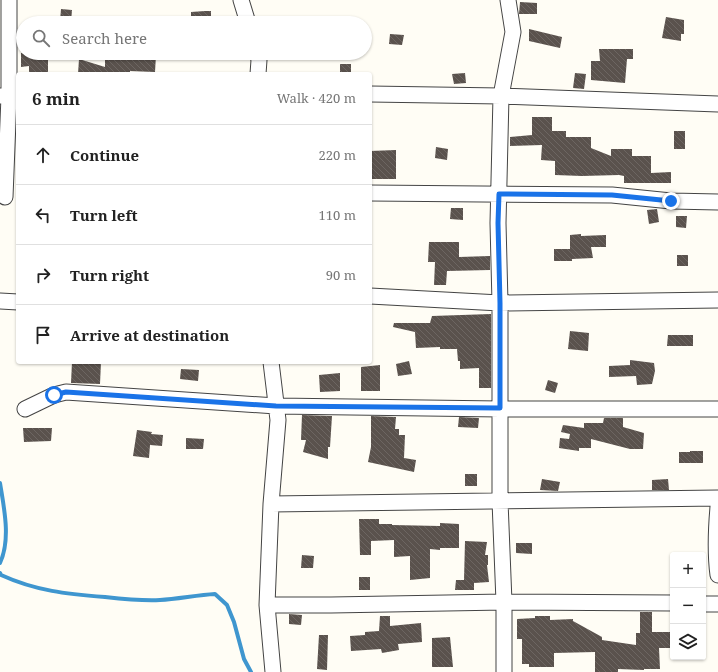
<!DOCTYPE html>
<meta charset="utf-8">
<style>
body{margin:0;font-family:"Noto Serif",serif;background:#f6f6f6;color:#222}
.controls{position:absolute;right:12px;bottom:12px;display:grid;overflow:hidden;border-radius:4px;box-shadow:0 1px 3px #0004}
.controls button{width:36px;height:36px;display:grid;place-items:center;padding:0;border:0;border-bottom:1px solid #e0e0e0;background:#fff;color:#222;font:20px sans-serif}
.stop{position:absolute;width:12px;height:12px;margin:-9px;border:3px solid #1a73e8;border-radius:50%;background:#fff}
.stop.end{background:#1a73e8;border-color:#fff;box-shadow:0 1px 4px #0008}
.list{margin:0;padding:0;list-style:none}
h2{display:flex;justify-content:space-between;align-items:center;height:52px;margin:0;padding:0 16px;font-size:17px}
h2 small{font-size:13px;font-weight:400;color:#767676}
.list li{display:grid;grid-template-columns:26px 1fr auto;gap:12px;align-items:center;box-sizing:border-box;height:60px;padding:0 16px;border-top:1px solid #e0e0e0}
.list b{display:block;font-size:15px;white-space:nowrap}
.list em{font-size:13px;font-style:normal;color:#767676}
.icon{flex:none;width:22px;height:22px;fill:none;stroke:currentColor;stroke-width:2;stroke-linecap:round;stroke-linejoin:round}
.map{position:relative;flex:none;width:718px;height:672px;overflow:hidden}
.search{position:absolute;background:#fff;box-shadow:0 1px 3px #0004;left:16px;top:16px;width:356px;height:44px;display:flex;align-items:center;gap:10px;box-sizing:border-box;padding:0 14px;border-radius:22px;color:#767676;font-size:15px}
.panel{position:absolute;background:#fff;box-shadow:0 1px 3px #0004;left:16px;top:72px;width:356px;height:292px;border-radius:4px}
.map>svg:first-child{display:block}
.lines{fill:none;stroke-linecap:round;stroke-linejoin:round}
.stream{stroke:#3f96cf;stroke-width:4}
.building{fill:url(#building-back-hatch)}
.minor-casing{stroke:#444;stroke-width:17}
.minor{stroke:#fff;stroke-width:15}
.route{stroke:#1a73e8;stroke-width:5}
</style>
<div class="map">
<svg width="718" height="672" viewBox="0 0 718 672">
<defs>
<pattern id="building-back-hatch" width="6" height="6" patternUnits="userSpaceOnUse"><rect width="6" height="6" fill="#5a524d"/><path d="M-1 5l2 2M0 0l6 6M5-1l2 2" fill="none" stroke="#6d6662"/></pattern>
</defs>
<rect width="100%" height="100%" fill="#fffdf5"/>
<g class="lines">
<!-- stream -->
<path class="stream" d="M0,483C4,508 11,539 0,563
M0,573L1,575C36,591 67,594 105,597C123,599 142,601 160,600C178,599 197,595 215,594L227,605L234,622L244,659L251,672"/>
</g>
<!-- building -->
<path class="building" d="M520,2L537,3V14H519Z
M61,9L72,10L71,22L60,21Z
M205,11H211V22L191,23V12Z
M666,17L684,20V34H681V41L662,38Z
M529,29L562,37L560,48L529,41Z
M390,34L404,35L402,45L389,44Z
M599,49H633V59H627L625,83L591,80V61H600Z
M21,53H48V74H29V66L21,67Z
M105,53H133V54L156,55L155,72L130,71V74H78L79,59L105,67Z
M340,64H351V74H340Z
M465,73L466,83L454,84L452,74Z
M575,73L586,74L584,89L573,88Z
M532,117H552V131H566V137H591V148L611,156V149H632V156H651V173L671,172V183H624V176L619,175L582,176L555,175V161L541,160L542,145L510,146V137L532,135Z
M674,131H685V149H674Z
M436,147L448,149L447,160L435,158Z
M396,150V179H370V151Z
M451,208H463V220L450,219Z
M657,209L659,222L649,224L647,210Z
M676,216H687L686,228L676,227Z
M581,234V236L606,235V247H591L593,258L572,259V261H554V249H570V235Z
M429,242H459V257L490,256V270L447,271L446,285H434L435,262H428Z
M677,255H688V266H677Z
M491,314V388H479V368L460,369V361H458L457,349H440V347L416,348L415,332L393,327L394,323H430L432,316Z
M570,331L589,333L588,351L568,349Z
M668,335H693V346H667Z
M630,360L654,363L655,371L652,384L637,385L636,376L609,377V366L630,365Z
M409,361L412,374L398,376L396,364Z
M72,362H101L100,384L71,383Z
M380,365V391H361V367Z
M181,369L199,370L198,381L180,379Z
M340,373V391L320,392L319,375Z
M548,380L558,383L555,393L545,390Z
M302,415L332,416L330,447H328V459L303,452L306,440H301Z
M371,416L396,417L395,429H399V435H405L404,458L416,460L414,472L368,462L371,447Z
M459,417L479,418L478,428L458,427Z
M604,418H623V427L644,433L643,449H630L591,439V448H579V451L559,448L560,438L569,439L570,434L561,432L563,425L584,428V423H603Z
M23,428H52L51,441L24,442Z
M137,430L152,432L151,434L163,435L162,446L150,445L149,458L133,456Z
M186,438L204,439L203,449H186Z
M690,451H703V463H679V452H690Z
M465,474H477V486H465Z
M542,479L560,482L558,491L540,490Z
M668,479L669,490H652V480Z
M359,519H379V524H392V525L440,526V523L459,524V548H440V550L430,549V578L410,580V556L394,557V540L371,541V555H360Z
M465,541L487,542L485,555H488V565H487L489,582L474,583V590H455L456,580H464Z
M516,543H532V554L516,553Z
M302,555L314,556L313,568H301Z
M359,577H370V590H359Z
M640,612H652V632H673V648H659L660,669H644V670L618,669V672H595V652L554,653V667H529V664H522V639H517V619L535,618V616H550V620L573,619V621L602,637V640L636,645V633H640Z
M289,614L302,615L301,625L289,624Z
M380,616H390V626L421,623L422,642L398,644L399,650L382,653L381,649L351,651L350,636L365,635V632L379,631Z
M319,635H328L327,670L317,669Z
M450,637L453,667H432V638Z"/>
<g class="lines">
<defs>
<path id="minor" d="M9,0V96H17
M241,0L248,23
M257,53L259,60L258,74
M370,94L501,96L718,104
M0,96H9L5,197
M370,193L612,195L671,201L718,202
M370,296L500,303L718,300
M0,301L18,302
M271,362L278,420L271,504L267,605L273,672
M25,409L54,395L66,392L276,406L500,409H718
M271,504L718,498
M718,507C716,530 715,553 718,575
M703,604H718
M267,605H331L504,602L673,603
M504,672V602L500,501V303L498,223L501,96L513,32L508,0"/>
</defs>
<!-- minor casing -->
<use href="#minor" class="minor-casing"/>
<!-- minor -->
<use href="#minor" class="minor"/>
</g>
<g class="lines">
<!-- route -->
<path class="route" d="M54,395L66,392L276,406L500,408V303L498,223L499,194L612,195L671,201"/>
</g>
</svg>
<div class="controls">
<button>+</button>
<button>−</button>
<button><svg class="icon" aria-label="layers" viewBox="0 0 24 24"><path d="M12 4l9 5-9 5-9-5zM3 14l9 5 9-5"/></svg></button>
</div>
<div class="stop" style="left:54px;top:395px"></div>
<div class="stop end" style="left:671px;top:201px"></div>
<div class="search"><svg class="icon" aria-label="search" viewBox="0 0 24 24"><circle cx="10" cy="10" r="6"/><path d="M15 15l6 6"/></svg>Search here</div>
<section class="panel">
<h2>6 min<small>Walk · 420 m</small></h2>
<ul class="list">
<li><svg class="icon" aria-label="ahead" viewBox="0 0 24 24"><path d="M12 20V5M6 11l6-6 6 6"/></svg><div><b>Continue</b></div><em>220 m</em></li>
<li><svg class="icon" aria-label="left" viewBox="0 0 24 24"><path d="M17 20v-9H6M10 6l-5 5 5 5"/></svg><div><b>Turn left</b></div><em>110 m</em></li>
<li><svg class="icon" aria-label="right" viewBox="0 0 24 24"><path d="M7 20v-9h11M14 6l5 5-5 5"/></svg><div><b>Turn right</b></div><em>90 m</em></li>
<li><svg class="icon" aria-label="arrive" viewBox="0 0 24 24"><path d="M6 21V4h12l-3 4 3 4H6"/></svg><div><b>Arrive at destination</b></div></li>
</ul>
</section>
</div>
